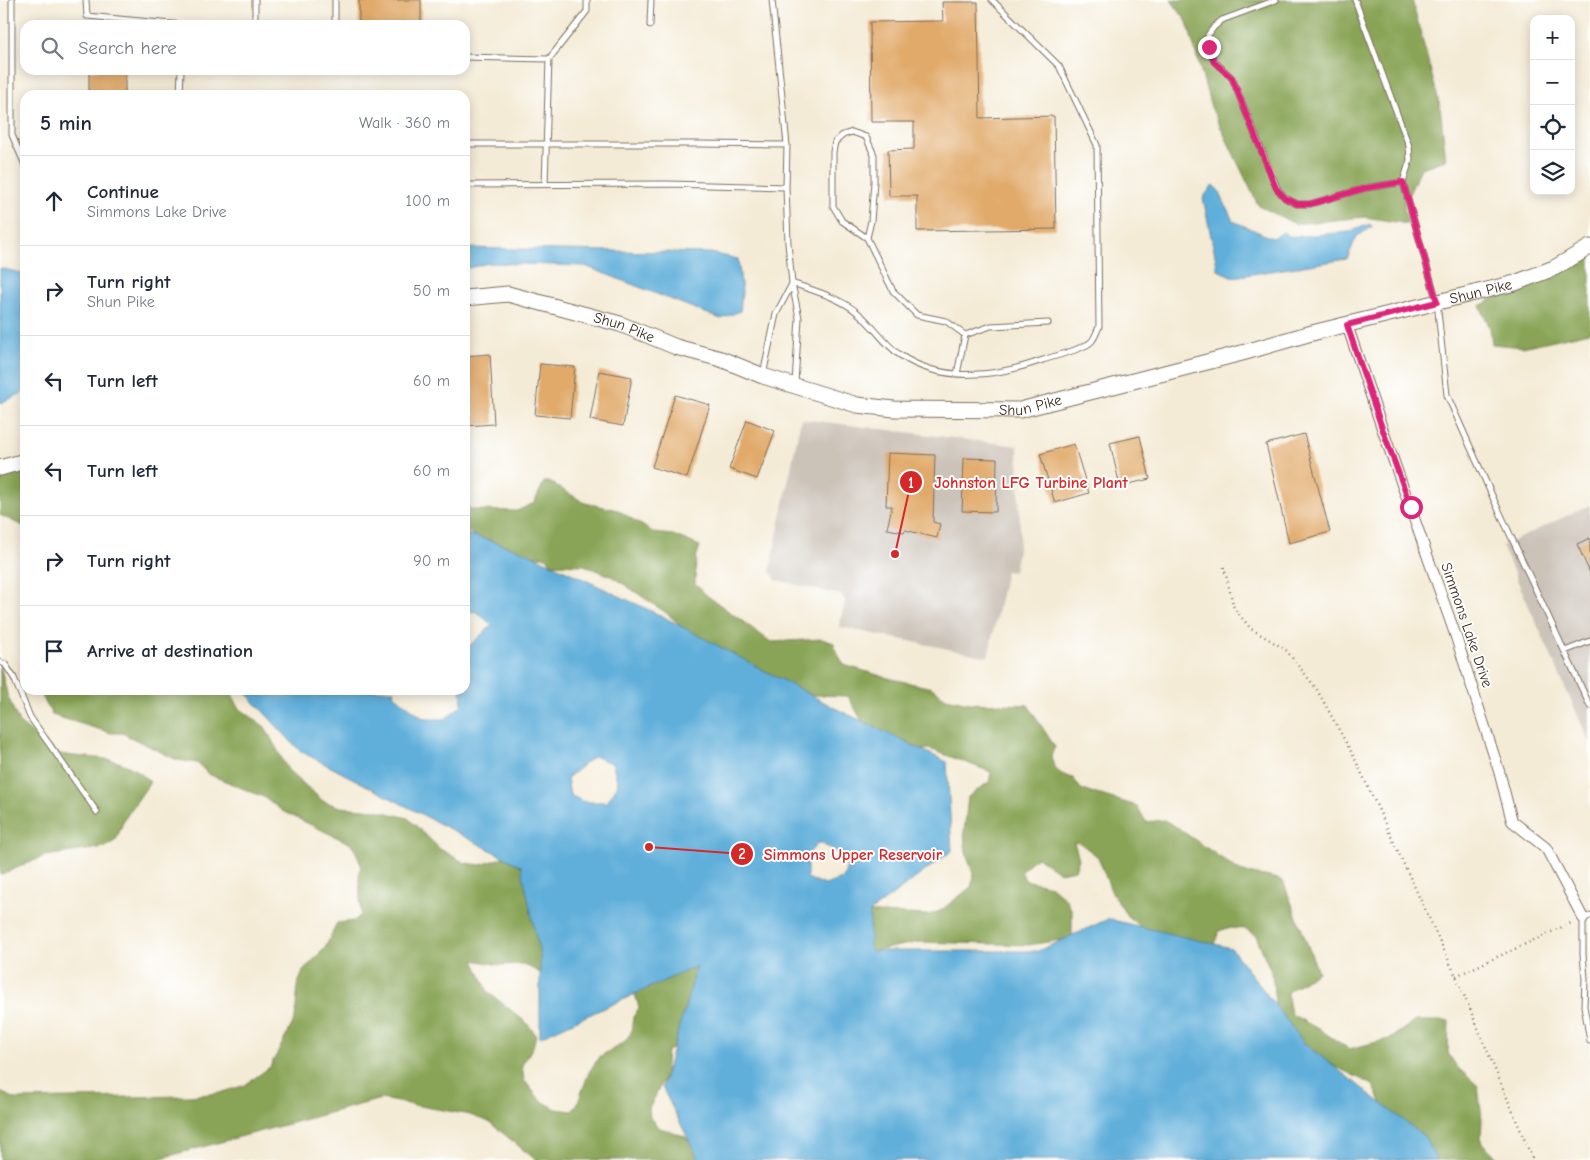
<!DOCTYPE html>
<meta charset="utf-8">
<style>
body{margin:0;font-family:"Comic Neue",sans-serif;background:#f2f2f3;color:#1f2937}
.controls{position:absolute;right:15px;top:15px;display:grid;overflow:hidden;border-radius:10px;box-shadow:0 2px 12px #0003}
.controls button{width:45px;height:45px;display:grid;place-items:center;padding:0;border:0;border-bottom:1px solid #e0e1e3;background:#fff;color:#1f2937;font:25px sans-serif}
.stop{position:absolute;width:15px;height:15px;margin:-11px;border:4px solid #db2777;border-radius:50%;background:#fff}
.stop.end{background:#db2777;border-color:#fff;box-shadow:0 1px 5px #0008}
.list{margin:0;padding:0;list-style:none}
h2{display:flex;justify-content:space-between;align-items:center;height:65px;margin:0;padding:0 20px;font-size:21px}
h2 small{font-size:16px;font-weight:400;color:#747a83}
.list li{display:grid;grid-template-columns:32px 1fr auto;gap:15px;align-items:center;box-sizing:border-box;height:90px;padding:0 20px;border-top:1px solid #e0e1e3}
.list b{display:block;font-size:19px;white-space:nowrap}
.list p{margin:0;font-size:16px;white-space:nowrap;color:#747a83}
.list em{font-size:16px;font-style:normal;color:#747a83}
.icon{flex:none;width:28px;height:28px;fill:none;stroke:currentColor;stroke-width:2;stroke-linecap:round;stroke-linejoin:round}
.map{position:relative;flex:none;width:1590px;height:1160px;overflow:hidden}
.search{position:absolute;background:#fff;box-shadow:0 2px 12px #0003;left:20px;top:20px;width:450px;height:55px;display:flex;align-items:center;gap:12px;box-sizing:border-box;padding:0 18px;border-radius:15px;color:#747a83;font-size:19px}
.panel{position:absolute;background:#fff;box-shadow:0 2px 12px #0003;left:20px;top:90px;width:450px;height:605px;border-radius:15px}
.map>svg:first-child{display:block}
.industrial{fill:#cbc2b8}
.forest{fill:#89a456;stroke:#62673a}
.water{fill:#60afda;stroke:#4e6c7c;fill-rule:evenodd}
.building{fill:#e1aa6b}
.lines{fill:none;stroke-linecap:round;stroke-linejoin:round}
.service-casing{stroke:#7c6e5e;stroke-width:7}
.minor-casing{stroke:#7c6e5e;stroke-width:12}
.secondary-casing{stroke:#7c6e5e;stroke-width:17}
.path{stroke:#7c6e5e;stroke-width:2.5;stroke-dasharray:1 4;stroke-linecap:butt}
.service{stroke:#fff;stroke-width:5}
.minor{stroke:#fff;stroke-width:10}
.secondary{stroke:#fff;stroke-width:15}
.route{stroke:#db2777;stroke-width:6}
.labels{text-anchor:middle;stroke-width:4;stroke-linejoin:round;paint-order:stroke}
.street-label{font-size:15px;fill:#3b2a1e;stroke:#fff}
.leader{fill:none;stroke:#d62828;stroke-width:2}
.callout-dot{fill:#d62828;stroke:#fff;stroke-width:2}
.mark-label{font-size:15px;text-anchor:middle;font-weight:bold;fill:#fff}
.callout-label{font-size:16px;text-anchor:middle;font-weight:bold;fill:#d62828;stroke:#fff;stroke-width:4;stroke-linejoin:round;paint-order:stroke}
</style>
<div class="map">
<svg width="1590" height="1160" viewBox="0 0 1590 1160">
<rect width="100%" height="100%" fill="#fff"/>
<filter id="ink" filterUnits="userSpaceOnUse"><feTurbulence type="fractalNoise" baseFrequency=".02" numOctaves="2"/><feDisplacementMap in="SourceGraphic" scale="10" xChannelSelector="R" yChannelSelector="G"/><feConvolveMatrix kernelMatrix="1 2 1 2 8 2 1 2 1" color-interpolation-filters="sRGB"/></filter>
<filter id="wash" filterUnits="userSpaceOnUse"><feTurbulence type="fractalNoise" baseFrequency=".0096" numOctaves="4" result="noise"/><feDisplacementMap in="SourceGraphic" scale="20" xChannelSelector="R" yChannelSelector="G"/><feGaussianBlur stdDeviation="1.12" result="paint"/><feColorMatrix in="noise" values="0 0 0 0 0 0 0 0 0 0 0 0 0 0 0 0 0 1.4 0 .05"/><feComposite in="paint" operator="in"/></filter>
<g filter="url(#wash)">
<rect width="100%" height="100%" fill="#f4ebd6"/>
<!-- industrial -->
<path class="industrial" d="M801,419L1018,446L1020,537L1014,572L1006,571L988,657L839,627L845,601L841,595L776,580L770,571Z
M1590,505V743L1502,546Z"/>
<!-- forest -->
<path class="forest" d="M1171,0H1412L1440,106L1446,160L1421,168L1409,194L1404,201L1405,213L1408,224L1365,217L1295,224L1258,205L1211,107L1187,22Z
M1590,246V332L1523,347L1492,344L1490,328L1480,306Z
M25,460V527L0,515V467Z
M544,482H550L585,503L618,510L654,533L673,535L700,546L696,558L695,583L705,594L771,642L822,639L834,643V647L844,665L888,678L932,688L946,698L969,703L1028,705L1055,747L1051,755C1054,770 1058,774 1073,778L1081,789L1137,806L1146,822L1164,820L1175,826L1240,871C1255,876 1269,875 1283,881L1318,972L1287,992L1291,1014L1322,1031L1349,1049L1389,1039L1415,1021H1449L1448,1053L1457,1067L1478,1086L1482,1119L1481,1142L1500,1160H1417L1389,1118L1373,1085L1312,1055L1277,1020L1272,974L1256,936L1246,929L1228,928L1219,931L1212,952L1149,934L1127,916L1112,893L1098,857L1080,843L1074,842L1079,859L1075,870L1060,873L1037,857L1021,871L1025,880L1051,886L1066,899L1072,911V938L1029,945L920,942L874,951L856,946L855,912L928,915L940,911L971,887L974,877L966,852L964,832L968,797L989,782L991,772L930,749L903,753L876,746L848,696L811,695L700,642L665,612L615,578L584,565L551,564L547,557L499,552L491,540H478L470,532H465V506L474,510L517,511L534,503Z
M0,664L7,694L19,723L58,753C67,756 76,756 85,757C113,759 130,762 150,782L124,820L116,840L106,847L45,856L0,875Z
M43,690H230L239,708L265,727L288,770L323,801L340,807L376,810L408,818L440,849L465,863L481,865L507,856L528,865L564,985L523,964L499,965L474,960L488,992L527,1023L536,1035L533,1047L522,1065L524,1080L540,1100L556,1109L572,1111L577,1105L589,1072L599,1057L624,1042L631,1033L633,1017L639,1008L636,997L631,988L696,966L718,974L692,1041L667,1051L665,1076L649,1109L650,1118L660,1128L684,1136L700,1150L706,1160H536L489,1122L470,1115L381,1099L154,1160H0V1092L16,1099L189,1096L220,1093L245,1085L270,1067L295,1019L298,984L303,971L325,948L337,923L354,921L361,915L359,875L361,865L357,854L351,844L282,811L266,798L208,774L197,763L177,760L122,733H111L52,715L41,694Z"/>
<!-- water -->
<path class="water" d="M1213,185L1219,191L1233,221L1272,238L1283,232L1290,237L1349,232L1370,224L1372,227L1357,236L1347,259L1233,277L1218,270L1203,198Z
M465,248L711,253L738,259L742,292L740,311L721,319L585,266L488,263L465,269Z
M0,268L25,274V392L0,403Z
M465,533L526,552L662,616L837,709L947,762L952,851L870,912V951H1038L1108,919L1231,948L1305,1044L1425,1137L1436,1160H699L662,1087L697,966L540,1037V955L521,866L300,751L243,690H394L393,694L424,719H445L462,705L461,690H465V650L492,625L477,612L465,611ZM594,756L613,764L618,785L607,802H584L570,795L567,778ZM819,842L838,853L847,866L843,878L825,885L807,878V855Z"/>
<g id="blocks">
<!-- building -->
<path class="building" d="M359,0H421V25H359Z
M942,2H978L980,118L1054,116L1056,229L917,231V196H889L888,150L914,149V122H871L870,22L943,21Z
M89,70H125V95H89Z
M490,354L494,424L465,426V356Z
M540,364L575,367L570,418L535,415Z
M599,371L632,377L623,426L590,420Z
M675,395L710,405L687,478L652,467Z
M747,420L775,431L757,479L729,469Z
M1304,434L1330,532L1289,543L1266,444Z
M1140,436L1150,479L1120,486L1110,443Z
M1074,444L1089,493L1055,503L1040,454Z
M888,453L935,455L933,522L940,524L937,538L905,530L904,532L887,529L892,506H886Z
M964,458L997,459L996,512L962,511Z
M1590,538V573L1577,544Z"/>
</g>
</g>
<g filter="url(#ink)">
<use href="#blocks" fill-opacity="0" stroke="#7c6e5e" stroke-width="1"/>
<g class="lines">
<defs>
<path id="service" d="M12,0V135L25,165
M86,0L87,16L183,25
M335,0V25
M772,0L787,145L786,187L788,243L792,283L799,318L795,383
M1276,0L1222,20L1214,27L1208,35L1209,47L1214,61L1232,78L1277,188L1285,198L1297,204H1310L1366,188L1403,182
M1355,0L1409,146L1410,160L1403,182L1437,302L1447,395L1494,500L1590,706
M183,25L255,24V0
M650,25L651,0
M465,57L549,59L587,11V0
M180,95L181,70
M465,144H698L787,145
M545,184L549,59
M465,185L667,184L786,187
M867,238L871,221L874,182V155L866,137L852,132L843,135L835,142L833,152V206L842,221L867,238L893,291L917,315L946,321L965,335L957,374
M792,283C814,291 839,297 858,313C873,325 884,344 900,355C942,384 998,376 1043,360C1054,356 1085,349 1092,341C1095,337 1097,331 1099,327L1097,145L1059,66L992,0
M965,335L991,326L1048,323
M763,375L776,314L792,284
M1565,651L1590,641
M0,662L5,664L14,678L30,717L97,812
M1590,916L1583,918V954L1585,979L1584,1006L1590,1041"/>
<path id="minor" d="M1347,325L1382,428L1454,631L1499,771L1512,821L1546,848L1583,918"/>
<g id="secondary">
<path id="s1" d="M465,298L508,294L620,324L676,347L721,359L763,376L857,405L894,409L1020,410L1242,353L1308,334L1515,283L1554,268L1590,247"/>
<path d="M0,468L25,461"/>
</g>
</defs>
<!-- service casing -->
<use href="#service" class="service-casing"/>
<!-- minor casing -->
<use href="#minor" class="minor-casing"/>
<!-- secondary casing -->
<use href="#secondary" class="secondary-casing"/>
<!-- path -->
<path class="path" d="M1224,567L1234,608L1251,629L1285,649L1316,688L1354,757L1456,976L1533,1160
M1456,976L1573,922"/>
<!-- service -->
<use href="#service" class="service"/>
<!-- minor -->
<use href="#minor" class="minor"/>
<!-- secondary -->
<use href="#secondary" class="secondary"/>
</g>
</g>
<g class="lines" filter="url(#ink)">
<!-- route -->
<path class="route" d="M1209,47L1214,62L1232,78L1276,188L1285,198L1297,204H1310L1366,188L1403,182L1437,302L1347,325L1382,428L1411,507"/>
</g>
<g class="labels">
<!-- street labels -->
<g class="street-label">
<text dy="5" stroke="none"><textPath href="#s1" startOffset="1049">Shun Pike</textPath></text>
<text dy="5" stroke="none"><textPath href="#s1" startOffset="164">Shun Pike</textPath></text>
<text dy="5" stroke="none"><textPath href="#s1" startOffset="584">Shun Pike</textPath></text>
<text transform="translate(1467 625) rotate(71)" y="5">Simmons Lake Drive</text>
</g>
</g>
<!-- callouts -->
<path class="leader" d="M895 554L911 482M649 847L742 854"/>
<g class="callout-dot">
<circle cx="895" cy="554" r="5"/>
<circle cx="649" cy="847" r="5"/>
<circle cx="911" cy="482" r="12"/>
<circle cx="742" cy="854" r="12"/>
</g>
<g class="mark-label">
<text x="911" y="488">1</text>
<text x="742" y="859">2</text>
</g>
<g class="callout-label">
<text x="1031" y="488">Johnston LFG Turbine Plant</text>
<text x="853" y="860">Simmons Upper Reservoir</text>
</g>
</svg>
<div class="controls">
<button>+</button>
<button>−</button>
<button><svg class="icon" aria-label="locate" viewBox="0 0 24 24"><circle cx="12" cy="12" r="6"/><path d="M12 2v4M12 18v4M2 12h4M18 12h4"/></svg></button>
<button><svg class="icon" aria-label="layers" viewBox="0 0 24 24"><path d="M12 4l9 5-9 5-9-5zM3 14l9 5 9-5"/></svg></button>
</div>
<div class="stop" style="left:1411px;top:507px"></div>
<div class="stop end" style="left:1209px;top:47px"></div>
<div class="search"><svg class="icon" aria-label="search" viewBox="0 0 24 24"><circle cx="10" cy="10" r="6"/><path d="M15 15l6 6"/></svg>Search here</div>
<section class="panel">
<h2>5 min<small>Walk · 360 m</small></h2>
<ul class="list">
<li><svg class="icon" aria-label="ahead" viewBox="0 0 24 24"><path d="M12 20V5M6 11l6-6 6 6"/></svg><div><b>Continue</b><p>Simmons Lake Drive</p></div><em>100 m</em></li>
<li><svg class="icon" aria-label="right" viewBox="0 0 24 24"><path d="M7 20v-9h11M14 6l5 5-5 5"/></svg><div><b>Turn right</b><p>Shun Pike</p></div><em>50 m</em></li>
<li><svg class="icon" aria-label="left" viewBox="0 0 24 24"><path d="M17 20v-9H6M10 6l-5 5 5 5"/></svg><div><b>Turn left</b></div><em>60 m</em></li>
<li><svg class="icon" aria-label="left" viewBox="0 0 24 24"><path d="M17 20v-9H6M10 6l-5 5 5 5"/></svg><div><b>Turn left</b></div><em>60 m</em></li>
<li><svg class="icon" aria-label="right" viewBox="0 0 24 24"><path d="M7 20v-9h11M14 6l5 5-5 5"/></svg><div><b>Turn right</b></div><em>90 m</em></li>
<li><svg class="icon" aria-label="arrive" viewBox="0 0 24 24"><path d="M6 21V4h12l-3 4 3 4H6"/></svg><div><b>Arrive at destination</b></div></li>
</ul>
</section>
</div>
